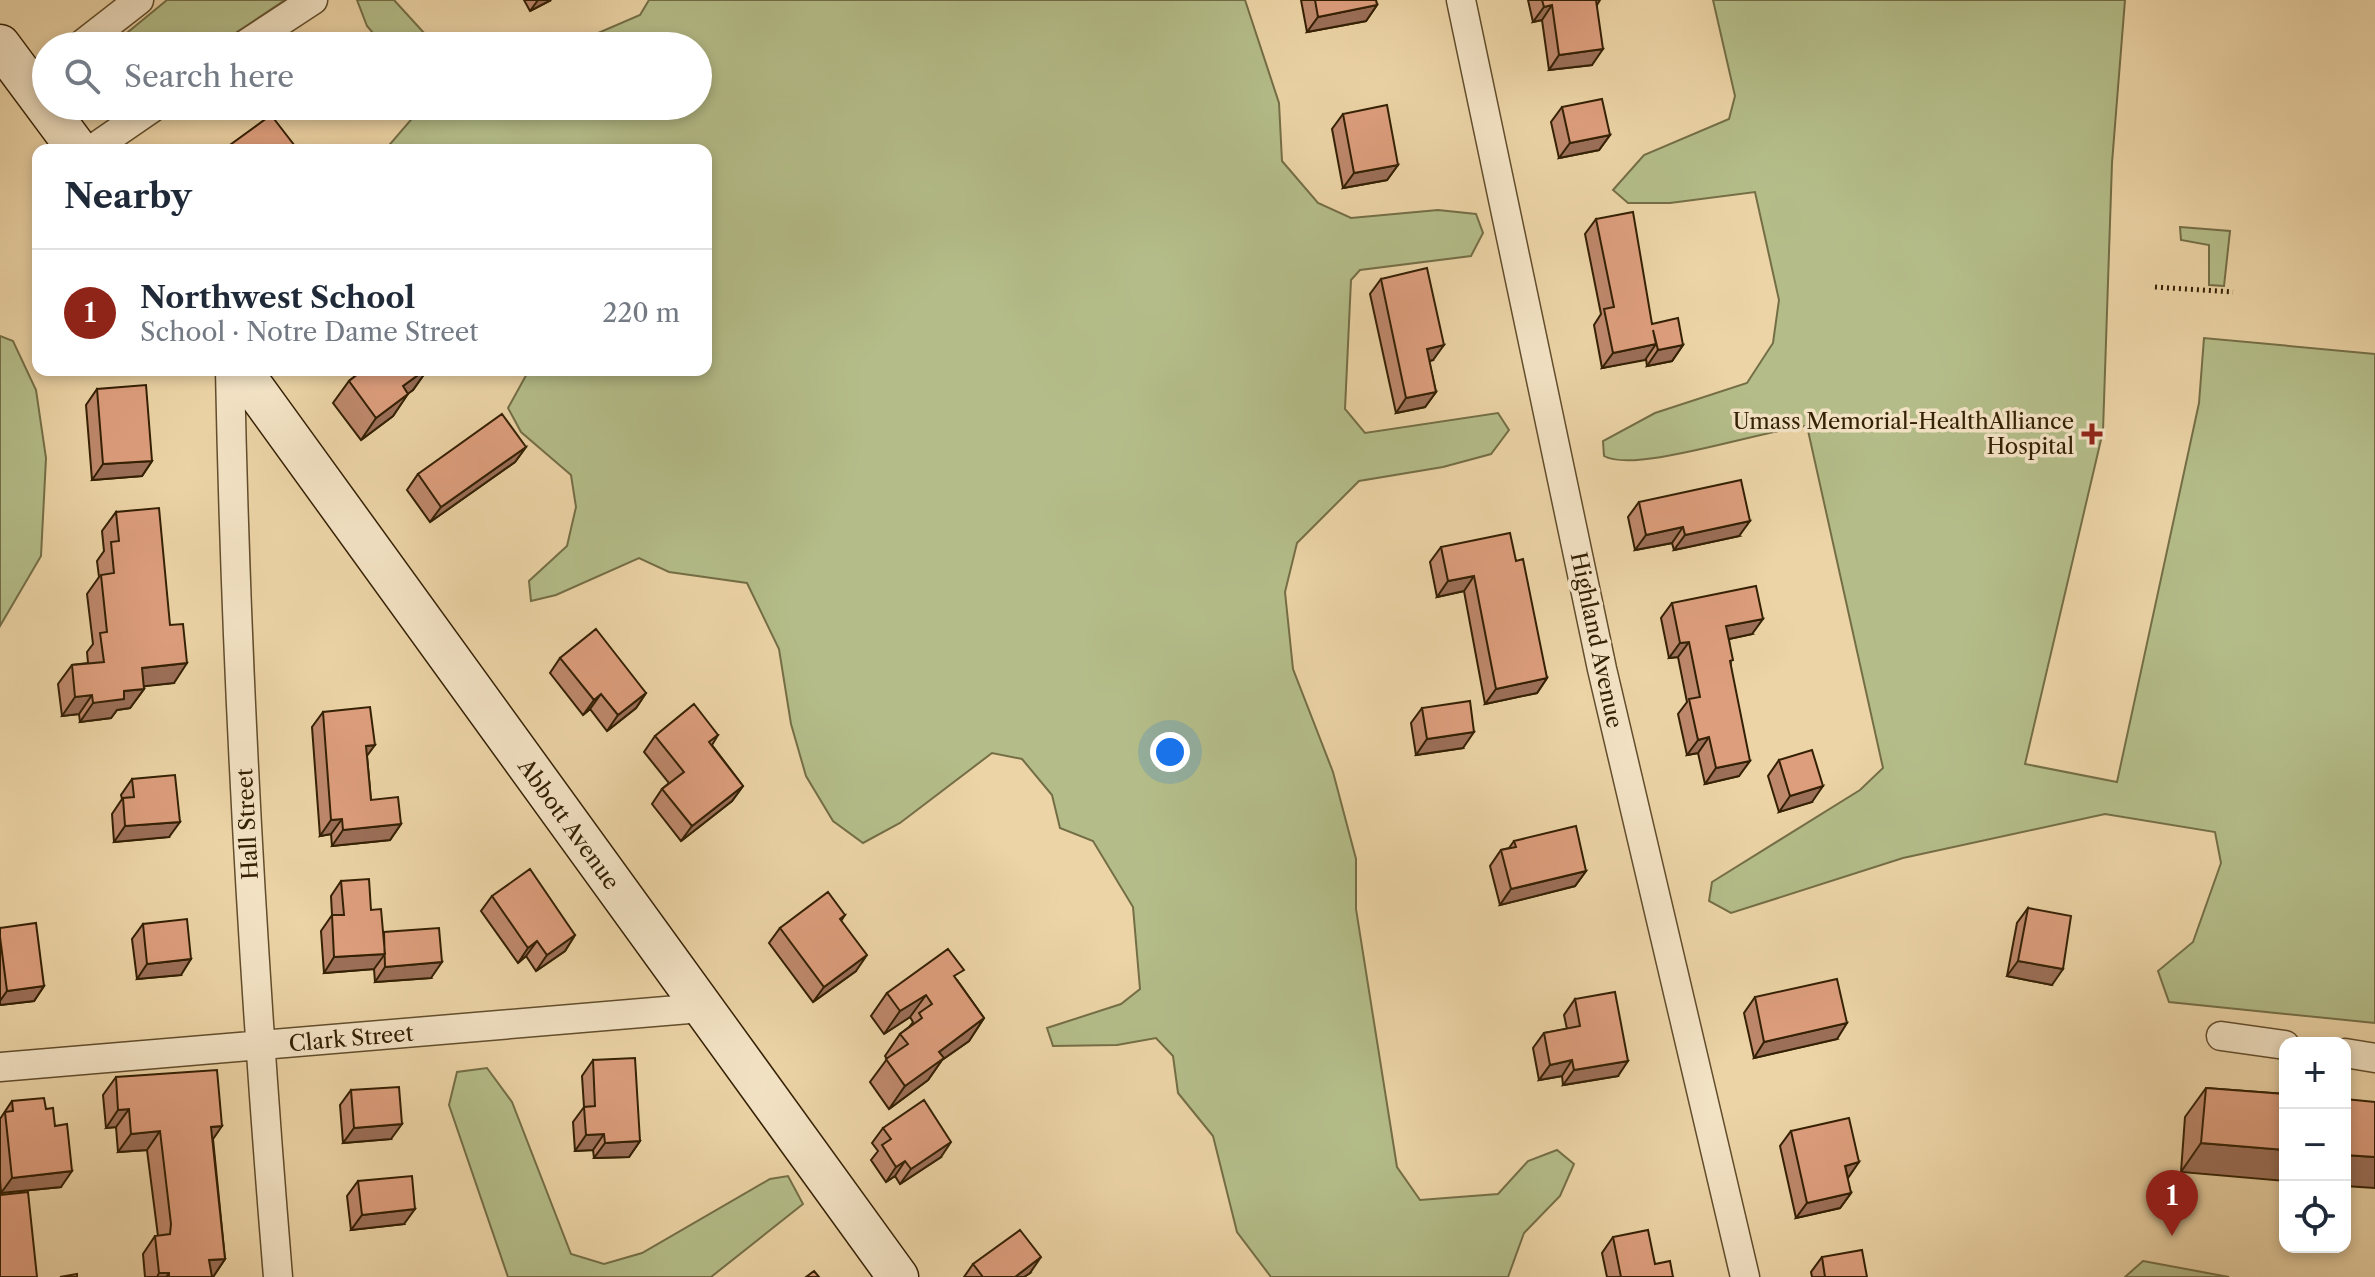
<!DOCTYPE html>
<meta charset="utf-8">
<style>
body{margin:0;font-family:"Libre Caslon Text",serif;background:#f6f6f7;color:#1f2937}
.controls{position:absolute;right:24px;bottom:24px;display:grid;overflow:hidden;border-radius:16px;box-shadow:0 4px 12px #0003}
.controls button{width:72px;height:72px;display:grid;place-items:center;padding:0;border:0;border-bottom:2px solid #e0e1e3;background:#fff;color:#1f2937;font:40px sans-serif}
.you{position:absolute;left:1170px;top:752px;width:28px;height:28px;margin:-20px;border:6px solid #fff;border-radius:50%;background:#1a73e8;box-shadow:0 0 0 12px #1a73e833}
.badge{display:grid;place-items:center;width:52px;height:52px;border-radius:50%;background:#8f2418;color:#fff;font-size:26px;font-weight:700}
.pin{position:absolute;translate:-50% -66px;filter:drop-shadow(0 2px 4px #0008)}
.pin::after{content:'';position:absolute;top:42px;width:28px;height:24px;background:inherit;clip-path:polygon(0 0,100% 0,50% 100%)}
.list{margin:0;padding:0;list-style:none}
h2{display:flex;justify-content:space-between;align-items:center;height:104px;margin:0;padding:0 32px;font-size:34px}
h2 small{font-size:26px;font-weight:400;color:#747a83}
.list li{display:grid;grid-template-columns:52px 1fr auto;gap:24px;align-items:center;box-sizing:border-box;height:128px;padding:0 32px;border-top:2px solid #e0e1e3}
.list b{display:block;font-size:30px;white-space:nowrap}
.list p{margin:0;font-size:26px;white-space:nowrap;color:#747a83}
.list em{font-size:26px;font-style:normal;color:#747a83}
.icon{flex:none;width:44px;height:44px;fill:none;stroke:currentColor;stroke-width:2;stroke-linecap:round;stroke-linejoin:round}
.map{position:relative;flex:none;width:2375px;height:1277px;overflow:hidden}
.search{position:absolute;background:#fff;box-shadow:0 4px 12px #0003;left:32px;top:32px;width:680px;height:88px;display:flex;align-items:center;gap:20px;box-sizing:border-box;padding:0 28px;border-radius:44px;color:#747a83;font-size:30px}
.panel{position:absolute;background:#fff;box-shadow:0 4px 12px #0003;left:32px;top:144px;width:680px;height:232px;border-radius:16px}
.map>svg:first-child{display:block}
.green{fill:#b4bd89;stroke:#746e46;stroke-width:2}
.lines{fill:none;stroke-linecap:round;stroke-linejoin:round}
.street-casing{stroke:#624d2c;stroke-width:31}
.secondary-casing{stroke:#342004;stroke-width:43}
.path{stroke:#342004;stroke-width:5;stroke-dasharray:2 4;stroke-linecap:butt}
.street{stroke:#f3e3c5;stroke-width:28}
.secondary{stroke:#f3e3c5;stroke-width:40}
.wall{fill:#be886c;stroke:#342004;stroke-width:2}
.shaded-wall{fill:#9b6f58;stroke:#342004;stroke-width:2}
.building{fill:#dd9e7d;stroke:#342004;stroke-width:2}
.poi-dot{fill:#8f2418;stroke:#f3e3c5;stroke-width:3}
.labels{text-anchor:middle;stroke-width:7;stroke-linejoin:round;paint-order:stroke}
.poi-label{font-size:22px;fill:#342004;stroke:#f3e3c5;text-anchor:end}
.street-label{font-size:22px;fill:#342004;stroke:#f3e3c5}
</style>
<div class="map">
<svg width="2375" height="1277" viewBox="0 0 2375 1277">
<rect width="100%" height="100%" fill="#ecd4a6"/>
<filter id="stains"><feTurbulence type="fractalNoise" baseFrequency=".0025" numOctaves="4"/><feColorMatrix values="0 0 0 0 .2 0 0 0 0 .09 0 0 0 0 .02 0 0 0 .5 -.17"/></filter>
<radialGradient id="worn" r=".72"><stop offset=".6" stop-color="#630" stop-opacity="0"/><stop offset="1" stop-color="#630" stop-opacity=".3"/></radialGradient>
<!-- green -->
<path class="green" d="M167,0H285L216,46H111Z
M357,0H394L436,46H384L367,26Z
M649,0H1245L1279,103L1282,161L1318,203L1351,218L1438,210L1476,214L1483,233L1471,256L1360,270L1351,280L1345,409L1365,433L1498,413L1509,430L1491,454L1443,467L1359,481L1297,543L1285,592L1293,669L1333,772L1356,859V909L1397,1167L1420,1200L1498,1194L1528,1161L1557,1150L1574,1164L1560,1196L1524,1233L1508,1277H1271L1237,1232L1213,1136L1178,1093L1173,1056L1156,1038L1117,1045L1053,1046L1047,1028L1121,1004L1140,989L1133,907L1093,841L1060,828L1052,795L1022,759L992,753L900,823L863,843L833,821L806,776L791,724L779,649L747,583L669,572L639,558L556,595L531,601L529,581L567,546L576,507L571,475L521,432L508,408L529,370H706V150H385L416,114V106H698V46H568L640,15Z
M1713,0H2125L2112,163L2103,431L2025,764L2117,782L2199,403L2204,338L2375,354V1023L2169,1002L2158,971L2193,942L2221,863L2215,832L2105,814L1903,858L1731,913L1709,901L1712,882L1860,790L1883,768L1807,426C1763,430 1635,474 1604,456L1603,441L1655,413L1747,383L1773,343L1779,300L1755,192L1670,203H1628L1613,190L1644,155L1729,119L1735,96Z
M76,106H124L94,117L79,115Z
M2180,227L2230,231L2224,286L2209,285V245L2181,240Z
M0,336L13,341L36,390L46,458L41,556L0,626Z
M487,1068L512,1102L571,1254L604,1264L642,1253L770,1179L788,1176L803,1204L711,1277H508L449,1105L457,1072Z
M2143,1261L2229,1277H2125Z"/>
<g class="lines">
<defs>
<path id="street" d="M1461,0L1602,669L1745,1277
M80,46L139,0
M243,46L313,0
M91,150L155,106
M230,370C236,673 253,975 278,1277
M2221,1036L2285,1045
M2345,1053L2375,1058
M0,1067L701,1008"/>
<path id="secondary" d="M0,45L78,150
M241,370L898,1277"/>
</defs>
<!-- street casing -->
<use href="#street" class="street-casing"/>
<!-- secondary casing -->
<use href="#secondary" class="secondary-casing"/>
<!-- path -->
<path class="path" d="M2155,287L2233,292"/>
<!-- street -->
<use href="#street" class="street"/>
<!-- secondary -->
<use href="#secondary" class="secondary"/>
</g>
<!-- wall -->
<path class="wall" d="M524,0H551L530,11Z
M1301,0H1376L1377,5L1366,21L1307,32Z
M1528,0H1600L1597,5L1592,65L1549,70L1542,20L1533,22Z
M1562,107L1610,135L1599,150L1559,158L1551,122Z
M1343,114L1398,165L1387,180L1343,188L1332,129Z
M1596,219L1652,324L1683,345L1672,361L1647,366L1646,359L1602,368L1594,325L1601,314L1585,234Z
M1381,279L1433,360L1429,361L1436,392L1425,407L1396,413L1370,294Z
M363,370H427L413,390L408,393L393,416L361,440L333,403L349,381Z
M97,389L152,461L142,476L92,480L86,405Z
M526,447L515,462L430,522L407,490L418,474Z
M1639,502L1739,536L1674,550L1672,543L1635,550L1628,517Z
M116,512L174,683L143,686L144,689L130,708L117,710L111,718L80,722L79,714L62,716L58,684L72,665L88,663L87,652L93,644L87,594L99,577L97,561L104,551L102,531Z
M1441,547L1516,561L1547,678L1537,693L1485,704L1464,591L1437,597L1430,562Z
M1672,603L1752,634L1729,639L1739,776L1705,784L1698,753L1687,755L1678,714L1687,702L1678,657L1669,658L1661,618Z
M560,658L646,693L636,708L607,731L590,709L583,715L550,673Z
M1422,708L1463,748L1416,755L1411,723Z
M323,712L367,756L371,800L401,824L390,840L332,846L331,834L320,836L312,727Z
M718,735L712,745L743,786L732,801L681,841L652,804L662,789L669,783L644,752L655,736Z
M1779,760L1812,802L1779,812L1768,776Z
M132,779L169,837L114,842L112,814L122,799L121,795Z
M1514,841L1586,871L1575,886L1500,905L1490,866L1501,850L1509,848Z
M341,881L371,910L383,933L431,978L375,982L374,969L324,973L321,931L332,915L331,896Z
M492,896L575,935L565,951L536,971L526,956L518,963L481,911Z
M2028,908L2052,985L2007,976L2017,923Z
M845,915L841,921L856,971L813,1002L769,943L780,928Z
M143,924L181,975L137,979L132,939Z
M0,928L44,986L34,1001L0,1005Z
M957,980L984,1018L969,1041L942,1060L928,1080L889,1109L870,1082L887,1059L885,1056L900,1034L909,1027L913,1022L910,1017L884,1034L871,1016L887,993Z
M1755,997L1837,1039L1754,1058L1744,1013Z
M1575,999L1618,1076L1563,1085L1562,1076L1539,1080L1533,1048L1544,1033L1567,1029L1564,1015Z
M593,1060L640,1141L629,1157L594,1158L593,1150L575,1151L573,1122L584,1107L582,1076Z
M116,1077L213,1139L225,1259L213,1277H145L143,1254L155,1236H158L147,1150L118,1152L116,1127L106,1128L103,1095Z
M2206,1088L2285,1094L2181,1172L2185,1117Z
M351,1090L391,1139L343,1143L340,1105Z
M12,1101L46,1109L61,1187L1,1193L0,1180V1119Z
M883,1128L941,1157L900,1184L895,1176L886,1182L871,1160L878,1151L872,1143Z
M1791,1131L1847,1178L1851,1193L1840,1208L1796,1218L1780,1146Z
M358,1181L404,1224L351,1230L347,1196Z
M1613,1237L1655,1264L1673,1277H1607L1602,1253Z
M1822,1257L1867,1277H1812L1811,1272Z
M973,1264L1030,1273L1024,1277H964Z"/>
<!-- shaded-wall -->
<path class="shaded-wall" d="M538,0H551L530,11Z
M1377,5L1366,21L1307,32L1318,17Z
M1552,5L1542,20L1533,22L1544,7Z
M1603,49L1592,65L1549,70L1559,55Z
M1610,135L1599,150L1559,158L1570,143Z
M1398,165L1387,180L1343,188L1354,173Z
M1656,344L1645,360L1602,368L1613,353Z
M1444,345L1433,360L1416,364L1427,349Z
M1683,345L1672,361L1647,366L1658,350Z
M425,370H427L413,390L387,409L403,386Z
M1436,392L1425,407L1396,413L1406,398Z
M408,394L393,416L361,440L376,418Z
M526,447L515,462L430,522L441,507Z
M152,461L142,476L92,480L103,464Z
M1750,521L1739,536L1674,550L1685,535Z
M1683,527L1672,543L1635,550L1646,535Z
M1474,576L1464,591L1437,597L1448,581Z
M1763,619L1752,634L1715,642L1726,626Z
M1689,642L1678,657L1669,658L1680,643Z
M187,663L174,683L128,688L142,668Z
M1547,678L1537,693L1485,704L1496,689Z
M144,689L130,708L117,710L111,718L80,722L93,703L124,691Z
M646,693L636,708L607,731L618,715Z
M601,694L590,709L583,715L594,700Z
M92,695L79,714L62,716L75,697Z
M1474,732L1463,748L1416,755L1427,739Z
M1709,737L1698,753L1687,755L1698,740Z
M375,745L364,760L366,746Z
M1750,761L1739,776L1705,784L1716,768Z
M743,786L732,801L681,841L692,826Z
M1823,786L1812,802L1779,812L1790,796Z
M342,819L331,834L320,836L331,820Z
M180,822L169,837L114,842L125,826Z
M401,824L390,840L332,846L343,830Z
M1586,871L1575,886L1500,905L1511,889Z
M575,935L565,951L536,971L547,955Z
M537,941L526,956L518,963L528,948Z
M385,954L374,969L324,973L334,957Z
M867,955L856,971L813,1002L824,987Z
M191,959L181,975L137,979L147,964Z
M2018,961L2063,969L2052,985L2007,976Z
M442,962L431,978L375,982L385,967Z
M44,986L34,1001L0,1005V1001L7,991Z
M926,995L910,1017L884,1034L900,1011Z
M984,1018L969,1041L942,1060L928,1080L889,1109L905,1086L939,1052Z
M1847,1023L1837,1039L1754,1058L1764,1042Z
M1572,1060L1562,1076L1539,1080L1550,1065Z
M1628,1061L1618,1076L1563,1085L1574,1070Z
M129,1109L116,1127L106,1128L118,1110Z
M402,1124L391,1139L343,1143L354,1128Z
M222,1126L209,1145L211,1127Z
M160,1131L147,1150L118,1152L131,1134Z
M604,1134L593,1150L575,1151L586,1135Z
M640,1141L629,1157L594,1158L605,1143Z
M951,1142L941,1157L900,1184L911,1169Z
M2201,1143L2285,1150V1181L2181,1172Z
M2345,1155L2375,1157V1188L2345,1186Z
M905,1161L895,1176L886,1182L896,1167Z
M1859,1162L1848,1178L1845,1166Z
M72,1171L61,1187L1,1193L12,1178Z
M1851,1193L1840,1208L1796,1218L1807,1203Z
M415,1209L404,1224L351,1230L362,1215Z
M1041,1257L1030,1273L1024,1277H1015Z
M225,1259L213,1277H198L209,1260Z
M159,1273H169L166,1277H157Z"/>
<!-- building -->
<path class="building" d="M1315,0H1376L1377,5L1318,17Z
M1542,0H1596L1603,49L1559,55L1552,5L1544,7Z
M1602,99L1610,135L1570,143L1562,107Z
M1387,105L1398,165L1354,173L1343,114Z
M271,115L298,150H223Z
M1633,212L1652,324L1678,318L1683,345L1658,350L1653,330L1656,344L1613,353L1604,309L1614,307L1596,219Z
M1427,268L1444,345L1427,349L1436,392L1406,398L1381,279Z
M363,370H425L403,386L408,394L376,418L349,381Z
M146,385L152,461L103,464L97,389Z
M502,414L526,447L441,507L418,474Z
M1741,480L1750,521L1685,535L1683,527L1646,535L1639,502Z
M159,508L170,625L183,624L187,663L142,668L144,689L124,691V699L93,703L92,695L75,697L72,665L104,662L100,633L107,632L101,575L114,573L111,542L119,541L116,512Z
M1510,533L1516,561L1523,559L1547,678L1496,689L1474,576L1448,581L1441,547Z
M1756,586L1763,619L1726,626L1733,660L1730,661L1750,761L1716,768L1709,737L1698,740L1689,699L1700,697L1689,642L1680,643L1672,603Z
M596,629L646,693L618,715L601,694L594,700L560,658Z
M1470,701L1474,732L1427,739L1422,708Z
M694,704L718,735L709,742L743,786L692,826L662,789L684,772L655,736Z
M370,707L375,745L366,746L371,800L398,797L401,824L343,830L342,819L331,820L323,712Z
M1812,750L1823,786L1790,796L1779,760Z
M175,775L180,822L125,826L123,798L134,797L132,779Z
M1576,826L1586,871L1511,889L1501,850L1516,847L1514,841Z
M530,869L575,935L547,955L537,941L528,948L492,896Z
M369,879L371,910L381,909L385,954L334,957L332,915H344L341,881Z
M828,892L845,915L840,919L867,955L824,987L780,928Z
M2028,908L2071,916L2063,969L2018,961Z
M187,919L191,959L147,964L143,924Z
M36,923L44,986L7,991L0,937V928Z
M439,928L442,962L385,967L384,932Z
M948,949L964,970L954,976L984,1018L939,1052L944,1058L905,1086L886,1059L908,1044L900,1034L922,1018L919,1013L932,1004L926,995L900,1011L887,993Z
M1837,979L1847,1023L1764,1042L1755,997Z
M1615,992L1628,1061L1574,1070L1572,1060L1550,1065L1544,1033L1580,1026L1575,999Z
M635,1058L640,1141L605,1143L604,1134L586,1135L584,1107L595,1106L593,1060Z
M217,1070L222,1126L211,1127L225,1259L209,1260L212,1277H169V1273H159L155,1236L170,1234L171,1224L160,1131L131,1134L129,1109L118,1110L116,1077Z
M399,1087L402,1124L354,1128L351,1090Z
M2206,1088L2285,1094V1150L2201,1143Z
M44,1098L46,1109L53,1108L55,1126L67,1124L72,1171L12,1178L5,1112L13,1111L12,1101Z
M2345,1099L2375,1102V1157L2345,1155Z
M924,1100L951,1142L911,1169L905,1161L896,1167L882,1145L891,1139L883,1128Z
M1849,1118L1859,1162L1845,1166L1851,1193L1807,1203L1791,1131Z
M412,1176L415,1209L362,1215L358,1181Z
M28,1192L37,1277H0V1195Z
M1020,1230L1041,1257L1015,1277H983L973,1264Z
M1648,1230L1655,1264L1670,1261L1673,1277H1621L1613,1237Z
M1862,1250L1867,1277H1825L1822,1257Z
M814,1271L819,1277H806Z
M77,1274V1277H60Z"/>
<!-- markers -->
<path class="poi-dot" d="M2088 422h8v8h8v8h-8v8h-8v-8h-8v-8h8z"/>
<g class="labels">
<!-- poi labels -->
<g class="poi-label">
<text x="2074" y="429">Umass Memorial-HealthAlliance<tspan x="2074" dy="25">Hospital</tspan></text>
</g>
<!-- street labels -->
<g class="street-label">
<text transform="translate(1597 640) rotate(78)" y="8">Highland Avenue</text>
<text transform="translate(247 824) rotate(-93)" y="8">Hall Street</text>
<text transform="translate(569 824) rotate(54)" y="8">Abbott Avenue</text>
<text transform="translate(351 1038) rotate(-5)" y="8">Clark Street</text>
</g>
</g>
<rect width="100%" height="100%" filter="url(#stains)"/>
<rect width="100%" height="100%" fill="url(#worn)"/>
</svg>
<div class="controls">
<button>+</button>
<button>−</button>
<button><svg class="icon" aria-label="locate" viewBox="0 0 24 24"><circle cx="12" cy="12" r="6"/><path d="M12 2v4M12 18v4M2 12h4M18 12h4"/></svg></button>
</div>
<div class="you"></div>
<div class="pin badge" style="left:2172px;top:1236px">1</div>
<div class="search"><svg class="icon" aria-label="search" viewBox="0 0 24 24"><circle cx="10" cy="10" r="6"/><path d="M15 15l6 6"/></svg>Search here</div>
<section class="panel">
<h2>Nearby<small></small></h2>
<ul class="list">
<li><span class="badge">1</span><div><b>Northwest School</b><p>School · Notre Dame Street</p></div><em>220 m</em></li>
</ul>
</section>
</div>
